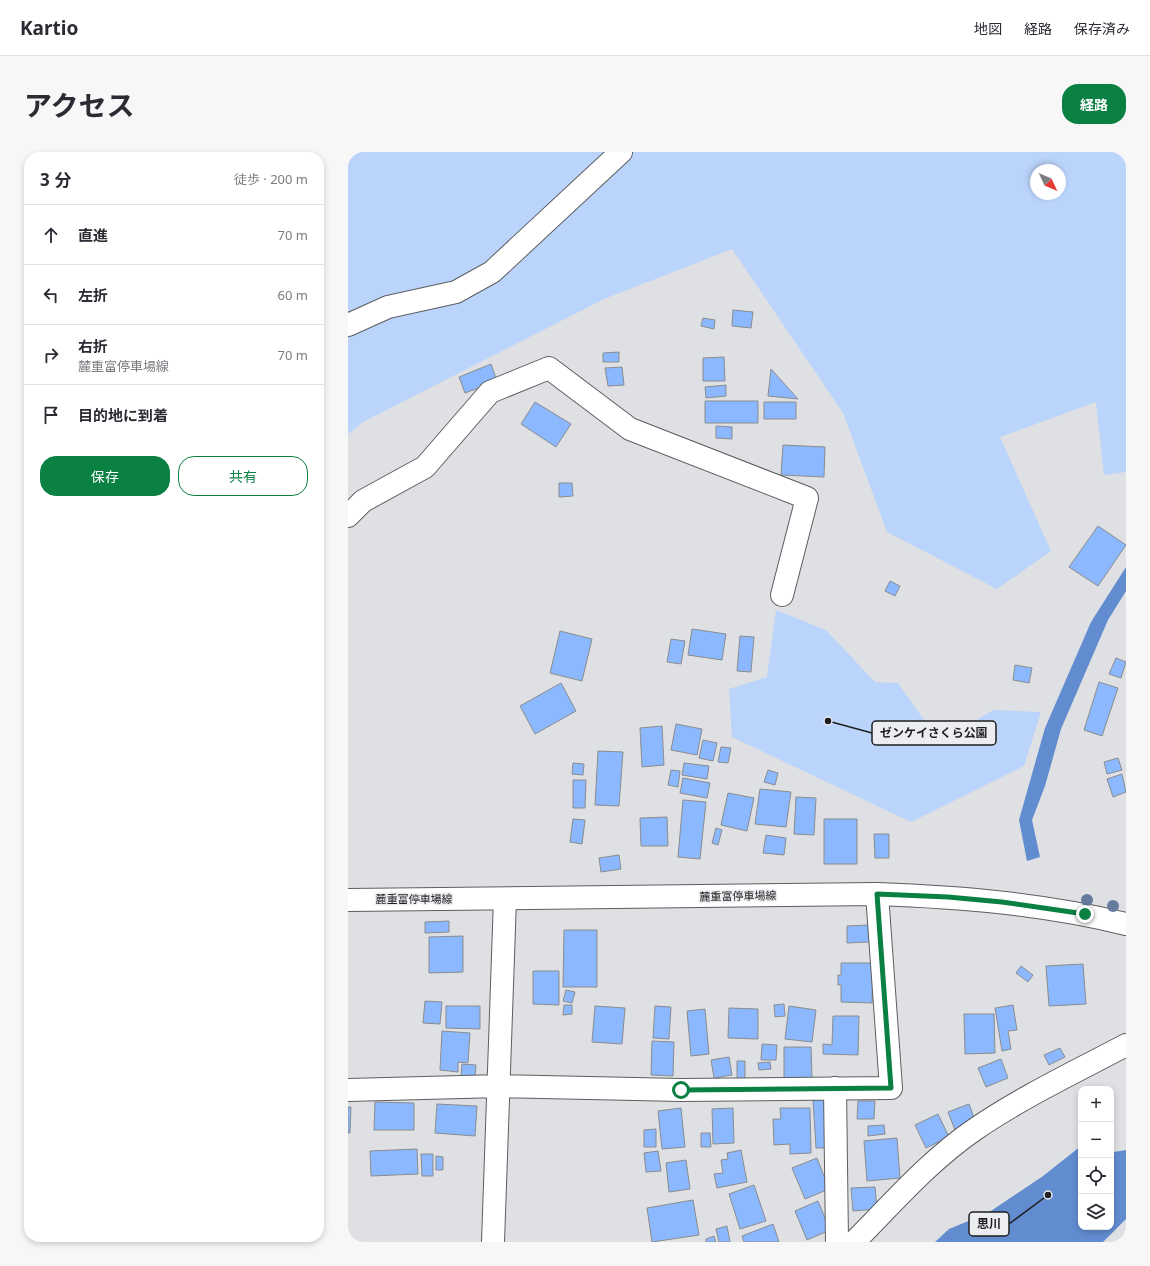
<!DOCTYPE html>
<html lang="ja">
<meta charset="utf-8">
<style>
body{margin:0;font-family:"Noto Sans","Noto Sans JP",sans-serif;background:#f7f7f7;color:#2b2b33}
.controls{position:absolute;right:12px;bottom:12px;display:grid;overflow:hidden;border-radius:8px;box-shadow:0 2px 6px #0003}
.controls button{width:36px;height:36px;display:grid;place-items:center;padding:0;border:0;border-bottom:1px solid #e1e1e2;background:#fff;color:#2b2b33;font:20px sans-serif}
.compass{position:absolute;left:682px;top:12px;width:36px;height:36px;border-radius:50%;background:#fff;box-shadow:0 2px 6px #0003;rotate:134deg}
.stop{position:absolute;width:12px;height:12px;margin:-9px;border:3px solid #0b8043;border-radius:50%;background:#fff}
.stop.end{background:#0b8043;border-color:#fff;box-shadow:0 1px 4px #0008}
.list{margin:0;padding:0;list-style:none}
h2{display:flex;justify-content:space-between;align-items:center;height:52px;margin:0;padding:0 16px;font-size:17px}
h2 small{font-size:13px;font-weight:400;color:#7c7c81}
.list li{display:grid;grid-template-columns:26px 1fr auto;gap:12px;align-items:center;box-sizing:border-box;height:60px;padding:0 16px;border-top:1px solid #e1e1e2}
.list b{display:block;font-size:15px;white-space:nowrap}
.list p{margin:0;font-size:13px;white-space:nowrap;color:#7c7c81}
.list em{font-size:13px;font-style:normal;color:#7c7c81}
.actions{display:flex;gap:8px;padding:12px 16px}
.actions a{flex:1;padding:9px 0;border:1px solid #0b8043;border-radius:16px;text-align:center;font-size:14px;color:#0b8043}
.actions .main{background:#0b8043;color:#fff}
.icon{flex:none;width:22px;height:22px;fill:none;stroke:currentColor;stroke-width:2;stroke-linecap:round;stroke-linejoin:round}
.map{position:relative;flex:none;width:778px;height:1090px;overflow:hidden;border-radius:16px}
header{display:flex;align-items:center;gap:24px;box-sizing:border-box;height:56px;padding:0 20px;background:#fff;border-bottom:1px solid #e1e1e2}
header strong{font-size:19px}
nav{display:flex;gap:22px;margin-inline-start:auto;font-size:14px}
.intro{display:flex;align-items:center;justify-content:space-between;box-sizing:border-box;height:96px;padding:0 24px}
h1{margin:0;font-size:28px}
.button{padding:10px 18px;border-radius:16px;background:#0b8043;color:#fff;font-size:14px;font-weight:700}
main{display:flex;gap:24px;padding:0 24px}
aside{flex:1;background:#fff;border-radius:16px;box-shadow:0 2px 6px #0003}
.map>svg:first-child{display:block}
.green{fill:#bbd4fb;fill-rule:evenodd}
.water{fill:#618ccf}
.building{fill:#8bb8fe;stroke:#8a8c8e}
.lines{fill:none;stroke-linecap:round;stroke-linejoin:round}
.minor-casing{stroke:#5c5e60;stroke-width:24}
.major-casing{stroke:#5c5e60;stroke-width:24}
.minor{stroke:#fff;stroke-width:22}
.major{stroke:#fff;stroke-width:22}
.tree{fill:#657c9e}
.route{stroke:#0b8043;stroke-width:5}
.labels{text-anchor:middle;stroke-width:3;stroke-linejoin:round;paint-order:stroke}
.street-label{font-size:11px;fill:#1e1f20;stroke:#ecedf0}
.leader{fill:none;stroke:#1e1f20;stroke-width:1.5}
.callout-dot{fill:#1e1f20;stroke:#ecedf0;stroke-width:1.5}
.callout{fill:#ecedf0;stroke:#1e1f20;stroke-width:1.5}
.callout-label{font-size:12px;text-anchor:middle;font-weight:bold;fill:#1e1f20}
</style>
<header>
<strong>Kartio</strong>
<nav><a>地図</a><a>経路</a><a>保存済み</a></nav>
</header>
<div class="intro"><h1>アクセス</h1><a class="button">経路</a></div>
<main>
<aside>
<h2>3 分<small>徒歩 · 200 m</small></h2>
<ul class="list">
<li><svg class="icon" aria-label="ahead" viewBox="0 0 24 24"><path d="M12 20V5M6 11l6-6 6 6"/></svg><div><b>直進</b></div><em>70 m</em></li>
<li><svg class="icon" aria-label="left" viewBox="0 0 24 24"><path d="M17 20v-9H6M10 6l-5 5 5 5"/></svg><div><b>左折</b></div><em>60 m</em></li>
<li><svg class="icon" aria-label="right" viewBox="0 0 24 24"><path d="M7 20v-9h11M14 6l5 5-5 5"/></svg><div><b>右折</b><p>麓重富停車場線</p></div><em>70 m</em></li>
<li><svg class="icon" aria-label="arrive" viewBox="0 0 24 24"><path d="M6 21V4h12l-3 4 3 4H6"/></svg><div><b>目的地に到着</b></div></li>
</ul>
<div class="actions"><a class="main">保存</a><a>共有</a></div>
</aside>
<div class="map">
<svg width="778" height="1090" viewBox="0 0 778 1090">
<rect width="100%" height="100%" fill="#dee0e3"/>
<!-- green -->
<path class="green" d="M0,0H778V320L756,323L748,250L652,285L703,399L649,437L539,380L495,261L384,97L256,147L15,270L0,282ZM688,18H712V42H688Z
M428,458L478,478L527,530L550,531L585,581L611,579L645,558L693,560L676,614L563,670L384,585L381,537L419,525Z"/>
<!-- water -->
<path class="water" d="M778,415V439L760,468L713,577L697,634L684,668L692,705L679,709L671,668L697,576L743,470Z
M733,994V1075H763V998L766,1000L778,998V1067L755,1090H587L601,1077L640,1061L695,1024Z"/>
<!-- building -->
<path class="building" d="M385,158L405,160L403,176L384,174Z
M355,166L367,168L366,177L353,174Z
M271,200V210H255V201Z
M376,205L377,229H355V206Z
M143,212L149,229L117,241L111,225Z
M274,215L276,233L260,234L257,216Z
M423,217L450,247L420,244Z
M378,233V244L358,246L357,235Z
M357,249H410V271H357Z
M187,250L223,272L208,295L173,272Z
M416,250H448V267H416Z
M368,274L384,275V287L368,286Z
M435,293L477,295L476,325L433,323Z
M211,331H224L225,344L211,345Z
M750,374L778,393L750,434L721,415Z
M542,429L552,434L547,444L537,439Z
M344,477L378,482L374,508L340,503Z
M212,479L244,487L234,529L202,521Z
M392,484L406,485L403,520L389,519Z
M323,487L337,489L333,512L319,510Z
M768,506L778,510L773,526L761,522Z
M667,513L684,516L681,531L665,528Z
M751,530L770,536L754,584L736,578Z
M213,531L228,559L187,582L172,554Z
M328,572L354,577L349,603L323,598Z
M314,574L316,613L294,615L292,576Z
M355,588L369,591L365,609L351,606Z
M373,595L383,596L380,611L370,610Z
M250,599L275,600L271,654L247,653Z
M770,606L774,618L759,622L756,610Z
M225,611L236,612L235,623L224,622Z
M336,611L361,614L359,627L334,623Z
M323,618L332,619L330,635L320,633Z
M420,618L430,621L427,633L416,630Z
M774,622L778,640L765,645L759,627Z
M335,626L362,631L359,646L332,641Z
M225,628H238L237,656H225Z
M412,637L443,640L438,675L407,672Z
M380,641L406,646L399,679L373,673Z
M448,645L468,646L466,683L446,682Z
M335,648L358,650L352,707L330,705Z
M319,665L320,694H293L292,666Z
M225,667L237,668L234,692L222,690Z
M476,667H509V712H476Z
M368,676L374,678L370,693L364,691Z
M526,682H541V706H527Z
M418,683L438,686L436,703L415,701Z
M271,703L273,717L253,720L251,706Z
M101,769V780L77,781V770Z
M521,773L522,790L499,791V774Z
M216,778H249V835H215Z
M115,784V820L81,821V785Z
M493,811H525L524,851L493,850V833H490V823H493Z
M735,812L738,852L701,854L698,814Z
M673,814L685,823L680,830L668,821Z
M185,819H211V853L185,852Z
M218,838L227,840L224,851L215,849Z
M77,849L94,850L92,872L75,871Z
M436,852L437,864L427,865L426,853Z
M216,853H224V862L215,863Z
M665,853L669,878L660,879L663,897L654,899L647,856Z
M98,854H132V877L98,876Z
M247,854L277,856L274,892L244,890Z
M307,854L323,855L321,887L305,886Z
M441,854L468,858L464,890L437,887Z
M381,856L410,857V887L380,886Z
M357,857L361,902L343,904L339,859Z
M616,862H646L647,901L617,902Z
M485,864H511L510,903L475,902V892L484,893Z
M94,879L122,881L120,911L110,910V920L92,918Z
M304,889L326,890L325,924L303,923Z
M414,892L429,893L428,908H413Z
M436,895H463L464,926L436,927Z
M712,896L717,905L701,913L696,903Z
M381,905L384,923L366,926L363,908Z
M653,907L660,926L638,935L630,916Z
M389,909H397V929H389Z
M422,910L423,917L411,918L410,911Z
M114,912L128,913L127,926L113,925Z
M478,947L481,996H468L465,948Z
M510,949H527L526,967H509Z
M27,950L66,951V978H26Z
M89,952L129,954L127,984L87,981Z
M621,952L628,971L607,978L600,960Z
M0,955H3L2,981H0Z
M333,956L337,995L314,997L310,959Z
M385,956L386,991L365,992L364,957Z
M432,956H462L463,1001L442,1002V992L426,993L425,967H433Z
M590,962L601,985L578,996L567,973Z
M536,973L537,982L520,984V974Z
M308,977V995H296V978Z
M353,981H362L363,995H353Z
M549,986L552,1026L519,1029L516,989Z
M69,997L70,1022L23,1024L22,999Z
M393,998L399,1030L369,1036L366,1022L375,1021L373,1008L380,1007L379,1001Z
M310,999L313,1019L298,1020L296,1001Z
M73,1002H85V1024H74Z
M88,1004L95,1005V1018H88Z
M469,1006L481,1037L457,1047L444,1016Z
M338,1008L342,1037L321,1040L318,1011Z
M406,1033L418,1069L392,1077L381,1042Z
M527,1035L529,1057L505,1059L503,1036Z
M345,1048L351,1083L304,1090L299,1056Z
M470,1049L482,1078L459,1088L447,1059Z
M425,1072L431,1090H396L394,1084Z
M379,1074L382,1090H371L368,1077Z
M366,1084L368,1090H358V1087Z"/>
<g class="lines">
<defs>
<path id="minor" d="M0,173L40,155L108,140L144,120L273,0
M0,364L15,349L77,315L142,240L201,216L282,277L459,346L434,443
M487,936L489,1090
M0,938L152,934L333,938L543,936L529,742
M145,1090L157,747
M506,1090C545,1051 581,1009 626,978C674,945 727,920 778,893"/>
<path id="major" d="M0,748L529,742C613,745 696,752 778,772"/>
</defs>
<!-- minor casing -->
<use href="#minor" class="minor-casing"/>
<!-- major casing -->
<use href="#major" class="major-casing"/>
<!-- minor -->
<use href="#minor" class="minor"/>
<!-- major -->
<use href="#major" class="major"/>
</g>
<!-- trees -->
<g class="tree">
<circle cx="739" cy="748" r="6"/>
<circle cx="765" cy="754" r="6"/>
</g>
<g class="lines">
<!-- route -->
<path class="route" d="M333,938L543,936L529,742L600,745L654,750L737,762"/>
</g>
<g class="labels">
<!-- street labels -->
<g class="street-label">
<text transform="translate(390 744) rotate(-1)" y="4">麓重富停車場線</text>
<text x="66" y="751">麓重富停車場線</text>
</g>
</g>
<!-- callouts -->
<path class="leader" d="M480 569L524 581M700 1043L661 1072"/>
<g class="callout-dot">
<circle cx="480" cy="569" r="4"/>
<circle cx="700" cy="1043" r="4"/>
</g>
<g class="callout">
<rect x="524" y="569" width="124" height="24" rx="4"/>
<rect x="621" y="1060" width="40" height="24" rx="4"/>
</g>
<g class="callout-label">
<text x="586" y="585">ゼンケイさくら公園</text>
<text x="641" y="1076">思川</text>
</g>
</svg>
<div class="controls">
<button>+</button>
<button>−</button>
<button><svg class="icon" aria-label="locate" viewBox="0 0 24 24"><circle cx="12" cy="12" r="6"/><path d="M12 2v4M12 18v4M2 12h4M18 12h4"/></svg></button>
<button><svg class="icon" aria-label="layers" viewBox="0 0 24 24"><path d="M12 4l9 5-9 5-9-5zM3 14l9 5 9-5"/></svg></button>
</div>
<svg class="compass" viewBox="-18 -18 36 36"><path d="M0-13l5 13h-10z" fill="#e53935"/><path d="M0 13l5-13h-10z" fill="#7c7c81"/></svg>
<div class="stop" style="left:333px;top:938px"></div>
<div class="stop end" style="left:737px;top:762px"></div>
</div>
</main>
